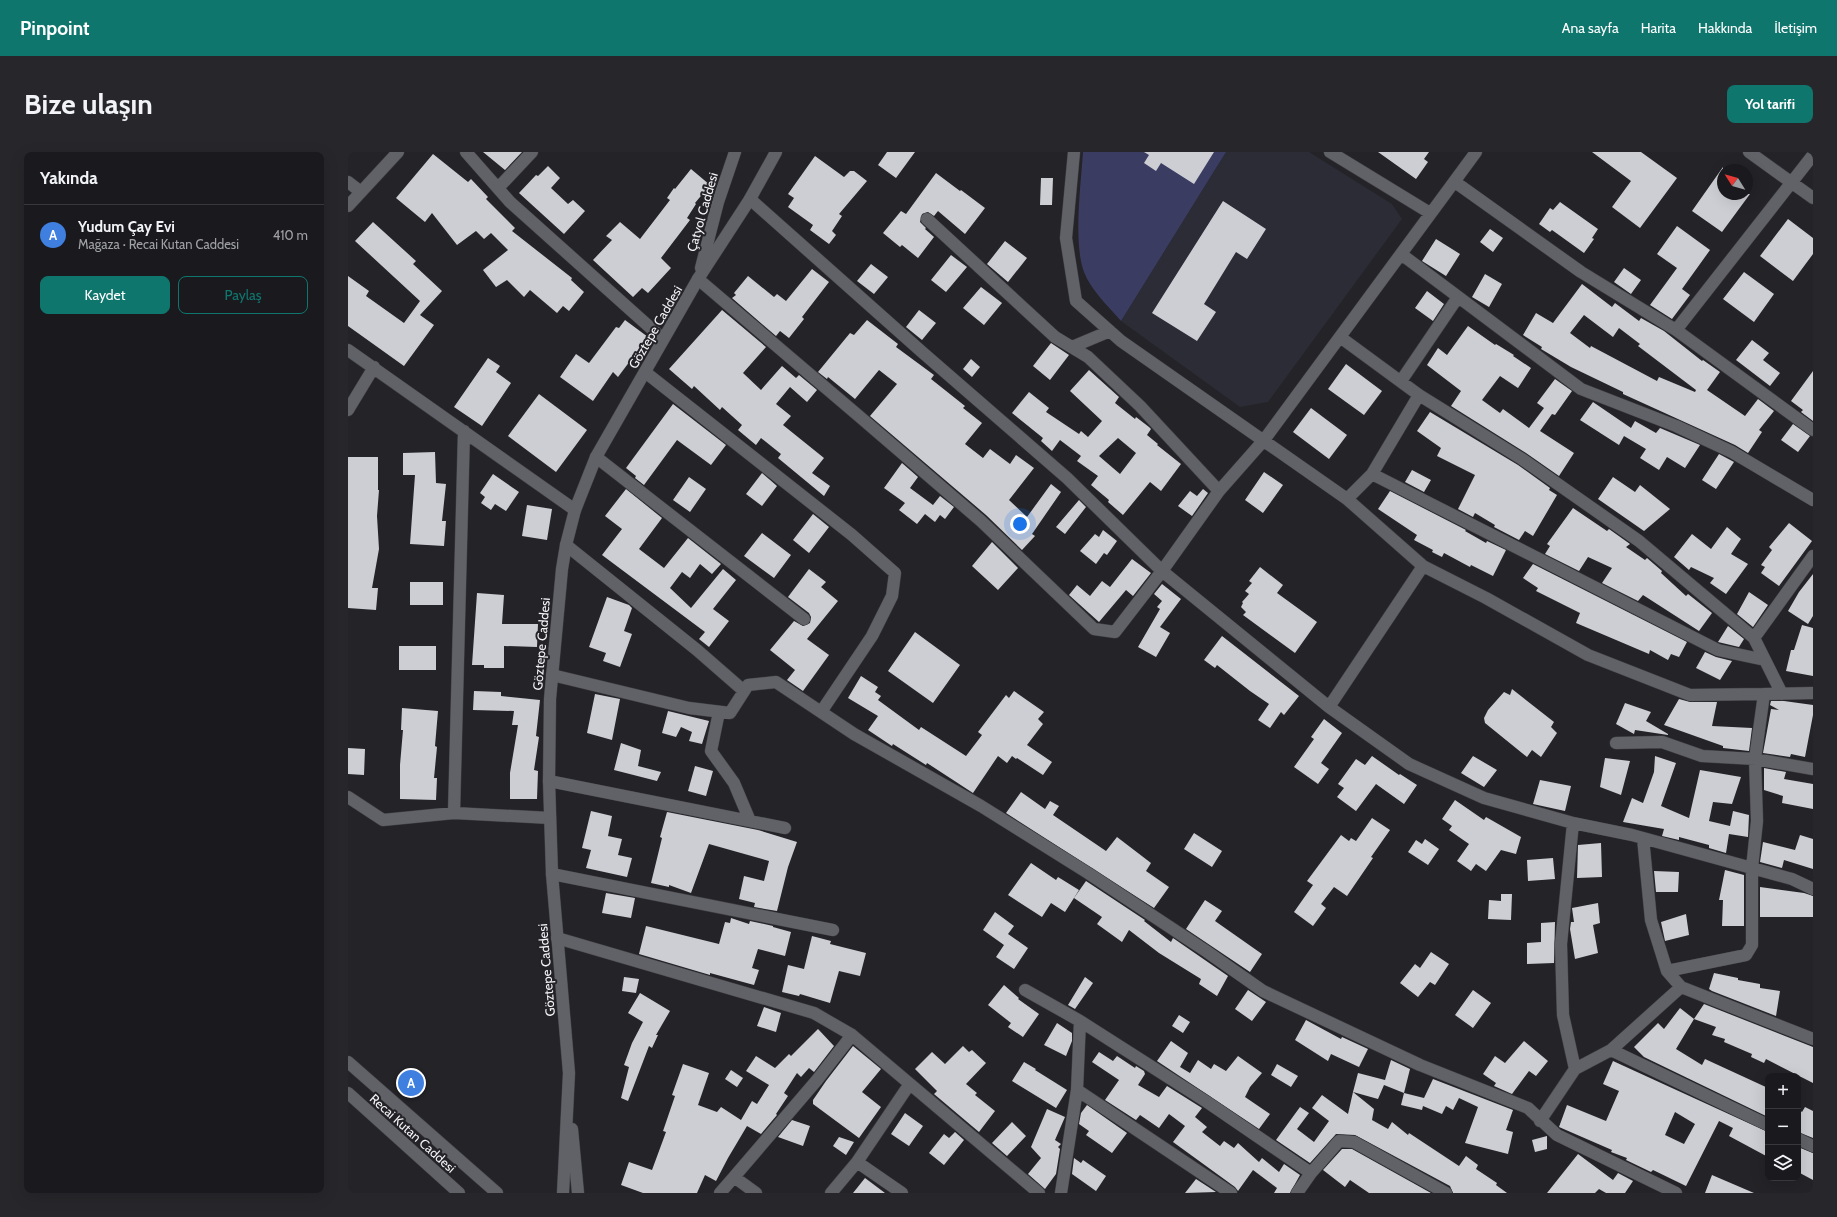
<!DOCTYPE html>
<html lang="tr">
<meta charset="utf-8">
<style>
body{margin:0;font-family:Cabin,sans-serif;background:#27272b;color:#f1f3f6}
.controls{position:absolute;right:12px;bottom:12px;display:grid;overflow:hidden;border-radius:8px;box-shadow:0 4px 16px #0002}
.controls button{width:36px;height:36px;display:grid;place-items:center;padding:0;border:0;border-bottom:1px solid #38383c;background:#1a1a1e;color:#f1f3f6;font:20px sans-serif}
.compass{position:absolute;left:1369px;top:12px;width:36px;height:36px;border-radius:50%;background:#1a1a1e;box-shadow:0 4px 16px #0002;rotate:307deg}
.you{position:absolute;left:672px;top:372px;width:14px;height:14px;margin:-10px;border:3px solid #fff;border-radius:50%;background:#1a73e8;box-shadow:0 0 0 6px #1a73e833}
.badge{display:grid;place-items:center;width:26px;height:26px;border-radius:50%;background:#0f766e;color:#fff;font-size:13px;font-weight:700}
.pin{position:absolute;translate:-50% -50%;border:2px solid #fff;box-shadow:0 1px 4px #0006}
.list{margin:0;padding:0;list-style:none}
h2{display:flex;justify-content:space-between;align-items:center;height:52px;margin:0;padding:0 16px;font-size:17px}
h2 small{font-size:13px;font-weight:400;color:#9fa1a4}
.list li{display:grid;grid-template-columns:26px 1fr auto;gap:12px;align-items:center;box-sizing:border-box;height:60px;padding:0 16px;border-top:1px solid #38383c}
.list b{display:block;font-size:15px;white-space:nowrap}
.list p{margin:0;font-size:13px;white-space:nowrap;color:#9fa1a4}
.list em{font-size:13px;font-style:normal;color:#9fa1a4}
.actions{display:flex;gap:8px;padding:12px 16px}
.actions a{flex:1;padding:9px 0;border:1px solid #0f766e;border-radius:8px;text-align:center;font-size:14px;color:#0f766e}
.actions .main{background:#0f766e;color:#fff}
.icon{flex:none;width:22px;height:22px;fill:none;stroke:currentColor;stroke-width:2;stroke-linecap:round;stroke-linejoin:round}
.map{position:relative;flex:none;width:1465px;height:1041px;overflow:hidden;border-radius:8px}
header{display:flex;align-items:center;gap:24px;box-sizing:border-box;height:56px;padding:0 20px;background:#0f766e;color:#fff}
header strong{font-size:19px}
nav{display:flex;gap:22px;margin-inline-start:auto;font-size:14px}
.intro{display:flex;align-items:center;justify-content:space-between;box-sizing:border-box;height:96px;padding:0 24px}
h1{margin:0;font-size:28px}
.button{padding:10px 18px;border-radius:8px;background:#0f766e;color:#fff;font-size:14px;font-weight:700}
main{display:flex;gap:24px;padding:0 24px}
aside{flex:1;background:#1a1a1e;border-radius:8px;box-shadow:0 4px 16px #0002}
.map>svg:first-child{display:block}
.built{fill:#2b2c36}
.green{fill:#3b3c61}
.building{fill:#cdced4;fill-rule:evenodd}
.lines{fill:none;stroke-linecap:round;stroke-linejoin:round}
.street-casing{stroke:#3f3f43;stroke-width:13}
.secondary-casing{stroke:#3f3f43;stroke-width:13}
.street{stroke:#616267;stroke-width:12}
.secondary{stroke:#616267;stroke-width:12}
.labels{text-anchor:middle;stroke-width:4;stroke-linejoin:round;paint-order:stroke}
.street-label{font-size:13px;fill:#f4f4f7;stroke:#232328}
</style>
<header>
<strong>Pinpoint</strong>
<nav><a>Ana sayfa</a><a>Harita</a><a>Hakkında</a><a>İletişim</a></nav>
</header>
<div class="intro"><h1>Bize ulaşın</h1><a class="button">Yol tarifi</a></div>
<main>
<aside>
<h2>Yakında<small></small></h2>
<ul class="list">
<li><span class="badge" style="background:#3f7fe0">A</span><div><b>Yudum Çay Evi</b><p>Mağaza · Recai Kutan Caddesi</p></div><em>410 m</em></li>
</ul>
<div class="actions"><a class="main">Kaydet</a><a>Paylaş</a></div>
</aside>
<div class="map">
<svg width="1465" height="1041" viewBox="0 0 1465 1041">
<rect width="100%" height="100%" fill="#232328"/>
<!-- built -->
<path class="built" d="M878,0H961L1044,52L1054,67L920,250L892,255L773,169Z"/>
<!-- green -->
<path class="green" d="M735,0H878L773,169C760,154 743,138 736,120C725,91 733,31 735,0Z"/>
<!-- building -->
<path class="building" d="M135,0H174L157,18Z
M539,0H567L548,26L530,13Z
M796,0H866L846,32L813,11L808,19L796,11L801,3Z
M1030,0H1081L1076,7L1080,10L1068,27Z
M1244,0H1293L1329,26L1292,76L1264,55L1283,29Z
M85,2L120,30L123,27L140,45L138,47L167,76L164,79L224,126L223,128L236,140L221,159L215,154L209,161L182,138L176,145L159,128L148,135L135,118L160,98L143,81L136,87L128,79L109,93L84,61L77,70L48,46Z
M467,4L496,25L502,19H506L519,29L491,62L494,64L484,79L488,83L481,92L462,78L465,73L440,55L446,46L440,42Z
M200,14L212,26L203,36L220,52L225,48L237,59L216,82L171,41L188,23L190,24Z
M1375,15V42H1402L1374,80L1344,59Z
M343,17L362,33L347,51L348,52L339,66L342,68L313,106L323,116L300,141L294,136L285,145L245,108L264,88L258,84L272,70L292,87L322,48L319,46L326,36L327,37Z
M588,21L612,39L613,38L637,56L617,82L590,59L586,64L580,60L574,62L572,70L578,76L577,77L586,85L570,106L554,93L552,95L535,81L553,59L558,62Z
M693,26H705L704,53H692Z
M875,49L918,77L899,107L888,100L856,152L868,160L849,189L804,161Z
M1212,50L1250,77L1244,86L1246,87L1236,101L1204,78L1202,80L1191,72L1202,56L1205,58Z
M1440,67L1465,86V102L1445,129L1412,104Z
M25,70L68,109L65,112L94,139L72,163L86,173L56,214L0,174V124L21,139L18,144L56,171L72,149L7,89Z
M1329,74L1362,98L1334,137L1342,143L1324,167L1302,153L1329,116L1309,102Z
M1142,77L1155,86L1145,100L1132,90Z
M1088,87L1112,102L1098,124L1074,109Z
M657,89L679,106L660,130L639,112Z
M603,103L619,115L598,140L583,128Z
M523,112L540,125L526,142L509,129Z
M1276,116L1293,128L1283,142L1266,130Z
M464,117L481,130L454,165L456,167L441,186L432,179L428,184L384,146L388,143L386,141L400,124L426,145L429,142L438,149Z
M1396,120L1426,142L1406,170L1375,147Z
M1137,122L1154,132L1141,155L1124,145Z
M1234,132L1264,155L1267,151L1291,169L1293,166L1316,179L1354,209L1355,208L1372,220L1359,238L1397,264L1410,247L1426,259L1411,278L1414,280L1400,301L1387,293L1275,242V240L1223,215L1193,197L1194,195L1175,183L1188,161L1205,171ZM1236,163L1265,185L1271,176L1292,192L1290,194L1348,238L1347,240L1311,225L1309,229L1243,194L1242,196L1222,181Z
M633,135L654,151L636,173L615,156Z
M1079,139L1096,152L1085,169L1067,156Z
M374,158L418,195L395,221L413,238L434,214L448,226L451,223L469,238L459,250L442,235L428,252L443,264L435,273L476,306L464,321L482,334L476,344L430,306L433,302L413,286L408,293L390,278L394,273L374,255L372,258L346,234L344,237L321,217Z
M571,158L588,171L574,188L558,175Z
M277,168L300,185L270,225L265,220L245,249L212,225L228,202L241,211L268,175L271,176Z
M519,168L550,192L548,195L586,223L583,227L617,254L615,256L634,271L617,292L635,306L642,297L662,312L668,303L686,316L661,348L679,365L703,332L713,340L684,382L687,384L674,398L638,363L522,264L549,232L531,218L507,247L480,225L479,227L470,220L502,181L506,183Z
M1120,174L1147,193L1148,192L1166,203L1165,204L1183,216L1170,236L1152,224L1134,248L1152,261L1155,257L1181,276L1196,256L1189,251L1207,227L1224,239L1207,263L1204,262L1192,279L1226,301L1211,324L1178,301L1103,254L1113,239L1079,213L1090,196L1099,203Z
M1404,188L1421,201L1415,208L1432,221L1422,234L1388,208Z
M703,191L721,203L702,228L685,214Z
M140,206L152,214L148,220L163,231L134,274L106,255Z
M623,207L632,215L624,225L615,217Z
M998,212L1034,239L1016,263L980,237Z
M741,218L771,245L767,251L787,267L788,265L801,275L803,277L799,283L810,292L809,293L833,312L813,339L802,330L775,363L760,350L761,348L743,333L750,324L729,309L733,304L712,288L704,299L693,289L695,286L664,261L681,240L701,256L698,260L731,282L733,279L740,285L754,269L722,239ZM770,286L788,301L772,322L751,304Z
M1465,219V269L1453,260L1455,258L1443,249Z
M191,242L239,278L208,320L160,284Z
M1245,250L1283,276L1287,269L1308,281L1312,276L1352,293L1337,316L1319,305L1311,318L1292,306L1298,297L1276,284L1271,293L1232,268Z
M325,252L378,293L363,313L329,288L296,333L287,326L288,324L278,316Z
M963,256L999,283L981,307L945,280Z
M1082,260L1170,313L1202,336L1201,338L1209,343L1185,384L1177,379L1171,388L1146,375L1147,373L1127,361L1125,365L1110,357L1127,323L1089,304L1093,296L1069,279Z
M1445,272L1462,284L1450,300L1433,288Z
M87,300L88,331L98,332L94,369H98L96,394L62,392L67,323H55V301Z
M1371,302L1386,310L1368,337L1354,328Z
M0,305H30V338H31L29,364L31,397L24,436H30L28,458L0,456Z
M554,311L570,325L562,336L585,353L592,344L606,355L597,367L592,363L587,370L577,362L569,372L551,358L557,351L536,336Z
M1064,318L1083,328L1076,340L1057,330Z
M916,320L935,333L915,361L897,348Z
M414,321L429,334L414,354L398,342Z
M145,322L171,340L158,359L147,352L143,358L133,351L137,345L132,341Z
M341,325L358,337L342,360L325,348Z
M1265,325L1287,340L1292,333L1322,357L1296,379L1250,347Z
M278,337L314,366L291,397L316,416L340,386L373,412L364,422L352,412L342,426L334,420L322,436L343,456L375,417L388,428L365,457L381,469L361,495L351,487L357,480L254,403L274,377L257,364Z
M855,337L860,341L844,364L830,354L842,339L849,344Z
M1042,339L1118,378L1117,379L1138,391L1139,389L1158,398L1145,424L1123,413L1122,415L1096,401L1094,405L1084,400L1085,398L1066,388L1069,383L1030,357Z
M731,348L738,355L717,382L708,375Z
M179,353L204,357L199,388L174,384Z
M1225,356L1259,379L1261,377L1282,392L1278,395L1297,408L1299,406L1314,419L1313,421L1338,444L1340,442L1364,461L1351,479L1295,443L1290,449L1254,431L1264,416L1240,405L1231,419L1197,402L1202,394L1199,392Z
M465,362L481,375L461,401L445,388Z
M1441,371L1464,389L1431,434L1413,421L1417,415L1413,413L1424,398L1421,395Z
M1379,375L1393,387L1383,402L1400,412L1378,442L1362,431L1366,426L1343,415L1341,418L1326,405L1344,382L1363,397Z
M755,378L769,389L759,403L756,401L748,412L732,399L747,382L751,385Z
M414,381L443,403L426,426L396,404Z
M644,390L670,416L650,438L624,414Z
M784,407L803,421L785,444L778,438L751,470L721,443L729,433L742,444L754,429L762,435Z
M1185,412L1339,490L1331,505L1323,502L1320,508L1302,498L1301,502L1228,471L1232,461L1188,439L1190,436L1175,426Z
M912,415L935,433L929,441L969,470L947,501L895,463L898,460L893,455L895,451L894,450L901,442L897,439L904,431L901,429Z
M461,417L478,430L473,435L490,449L459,487L481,503L455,539L439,528L447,518L422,498L446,469L455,474L462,471L463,465L461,461L440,445Z
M1465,422V464L1460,472L1440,459L1451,440Z
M62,430H95V453H62Z
M814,432L833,447L812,475L822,481L808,505L790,495L812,457L809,455L814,449L806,442Z
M1401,440L1420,453L1405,475L1389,462Z
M129,441L156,443L154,472H190L189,495L156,494V516H136V513H124Z
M259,445L281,453L284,456L276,479L284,482L272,515L255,509L258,501L241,495Z
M1454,473L1465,476V524L1438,519L1443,498H1446Z
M1380,474L1396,487L1391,495L1370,490Z
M567,480L612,513L585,551L540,519Z
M874,484L951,544L936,563L933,560L922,576L910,568L921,552L902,539L869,513L867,516L856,508Z
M51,494H88V518H51Z
M1357,500L1368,505L1384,509L1372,528L1348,516Z
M513,524L530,535L527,540L533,544L530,548L571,578L573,575L618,604L634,583L630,580L658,543L661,546L666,539L696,560L690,567L695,572L679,593L704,610L695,623L669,606L668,607L664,604L659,611L650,604L625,641L579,611L578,613L545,592L544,594L520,578L530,564L500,546Z
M1164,537L1206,570L1203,575L1209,581L1193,605L1184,598L1179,605L1137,571L1136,566L1140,558L1156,540L1162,543Z
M126,539L153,540V544L192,548L188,584L191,585L186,618L190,619L189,647H162V621L170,573H164L166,559L125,558Z
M247,542L272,547L264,588L239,581Z
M1331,547L1342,550H1369L1364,574L1404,576L1401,599L1375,596V594L1316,573Z
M1423,549H1436L1465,553V563L1457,605L1443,602L1442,605L1415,601L1423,557L1431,558L1422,553Z
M1277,551L1303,560L1298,569L1320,582V583L1287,578L1286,582L1268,572Z
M54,556L90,559L87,594L89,595L86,626H89L88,648L52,647V613L55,578H53Z
M320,559L361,569L354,592L341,589L344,580L333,575L328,585L314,581Z
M976,567L994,581L973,611L981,617L970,632L946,615L966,587L963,585Z
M273,591L293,598L290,614L313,620L309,629L266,618Z
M0,596L17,597L16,623L0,622Z
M1024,604L1051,623L1052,622L1069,633L1056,652L1028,632L1008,659L989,645L996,636L990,632L1008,607L1017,613Z
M1125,604L1149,618L1136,635L1113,621Z
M1307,604L1328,611L1313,654L1341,666L1352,618L1393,625L1384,652L1365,650L1361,669L1382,674L1385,659L1401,663L1400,685L1381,682L1378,701L1361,696V693L1331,685V688L1314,684L1316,677L1275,670L1284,646L1295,651L1306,620Z
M1257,606L1282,609L1273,643L1252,635Z
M347,614L365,619L358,644L340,639Z
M1416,616L1438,620L1436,627L1465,632V657L1434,651L1435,644L1416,638Z
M1192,628L1223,634L1217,659L1185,652Z
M673,640L697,657L702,649L711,654L705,663L758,699L769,685L803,711L798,719L821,735L806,756L658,661Z
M1107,648L1136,668L1138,665L1173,685L1168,702L1153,698L1138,719L1128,712L1123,719L1109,709L1121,692L1101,678L1104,674L1094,667Z
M243,659L264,664L260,684L274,687L270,703L284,706L279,725L238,716L243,698L234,696Z
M319,660L410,678L449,690L440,715L429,759L406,755L407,751L391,747L396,724L416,729L421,709L361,692L343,741L321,733V735L303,731L314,686L312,685Z
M1024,666L1042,678L1023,705L1025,706L999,744L986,735L973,752L978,756L965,774L946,760L965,733L959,729L993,683L1001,689L1003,686L1008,689Z
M846,681L874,699L864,715L836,697Z
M1452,683L1465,687V717L1436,708L1434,716L1412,710L1415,690L1447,698Z
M1077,687L1091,697L1080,713L1060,700L1068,688L1074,692Z
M1253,691L1254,725L1229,726L1230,693Z
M1205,706L1207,727L1180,729L1179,708Z
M683,711L708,728L710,725L731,738L717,760L703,751L694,765L660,743Z
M1377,718L1396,723V774H1374L1375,748H1371Z
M1306,719L1331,720L1330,740H1308Z
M738,729L797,768L796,769L823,790L825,786L880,824L869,844L851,832L853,827L811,801L781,778L774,790L749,772L754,765L726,746Z
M1412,735L1456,741L1465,744V765H1412Z
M258,741L287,746L283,766L254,761Z
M1153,742H1164L1163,768L1140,767L1141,748L1153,749Z
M857,748L874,759L867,769L914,802L902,820L838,777Z
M1250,751L1252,771L1245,773L1250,801L1227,807L1222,777L1223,770H1226L1224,756Z
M647,760L666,774L660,782L680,796L666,817L648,805L656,793L635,778Z
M1338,762L1341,783L1317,789L1313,770Z
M383,766L401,772L402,769L425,774V775L443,780L437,804L410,797L404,816L411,818L406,833L362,821V823L291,802L298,774L371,792L377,770L382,771Z
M1207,770L1206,811L1179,812V791L1193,790V771Z
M464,784L483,789L482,792L518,801L512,824L491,819L482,851L452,842L451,844L434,840L440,813L456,817Z
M1083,800L1101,812L1087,833L1082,830L1070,845L1052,831L1067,812L1072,816Z
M1366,821L1390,826V828L1412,832V836L1432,839L1428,864L1364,839L1361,837Z
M276,825L291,827L288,841L274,839Z
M737,825L745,831L727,857L720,853Z
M656,833L671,846L670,847L691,862L675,885L660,875L663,871L640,853Z
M900,838L918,850L904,869L887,857Z
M1125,838L1143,851L1125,876L1107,863Z
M292,841L322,859L308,883H310L304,896L301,894L280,949L273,946L281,915L276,913L284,891L295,870L280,861Z
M1356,852L1465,895V931L1418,907L1416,911L1403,905L1404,902L1376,890L1377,887L1364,883L1368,875L1346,867Z
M416,855L433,861L428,880L409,874Z
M1332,856L1346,867L1328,897L1354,913L1357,907L1420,936V965L1296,905L1286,895L1310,871L1316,877Z
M831,863L842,870L835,881L824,874Z
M958,868L993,887L994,885L1020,897L1011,915L983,902L980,909L947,888Z
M709,871L724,881V889L718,904L696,893Z
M470,877L486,894L466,920L461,916L453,925L449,921L436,941L440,944L428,962L429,963L413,982L399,974L380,1006L368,1029L357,1023L349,1041H295L273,1033L281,1010L304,1018L318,980L315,979L327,944L324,943L335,912L361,921L350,953L369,960L373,955L393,968L404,949L409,952L421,933L398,919L408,904L427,916L441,902L443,904Z
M823,889L840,901L832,915L842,921L850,908L863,917L866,912L878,919L890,904L914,921L902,935L897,945L922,962L911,977L809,909Z
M1176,889L1200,909L1188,924L1181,919L1164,942L1146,934L1148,931L1135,922L1147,904L1157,911Z
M505,894L533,917L514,940L533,955L511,986L465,952V948L478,929Z
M615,894L621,900L624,898L638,911L618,932L629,941L627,943L647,959L631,980L586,942L589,939L567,917L584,900L597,912Z
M751,900L765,909L769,904L787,916L788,914L796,919L797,922L790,933L811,945L819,934L854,956L847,965L859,975L854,980L872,994L876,989L886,996L890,991L911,1010L914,1006L931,1020L936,1012L952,1023L942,1041H926L929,1036L905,1018L890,1039L887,1035L825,990L837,974L821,962L811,976L792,963L788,968L757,948L771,928L744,910Z
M1043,908L1062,917L1056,941L1036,933L1030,947L1005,940L1010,921L1037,928Z
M1265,909L1420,980V1005L1381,984L1385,976L1371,969L1338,1034L1305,1018L1303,1020L1278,1008L1279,1006L1263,1000L1264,998L1211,975L1219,953L1258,969L1271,939L1255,932ZM1327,960L1347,972L1336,992L1317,983Z
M676,910L688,917L687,918L719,938L708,956L664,929Z
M929,912L950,924L943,935L923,923Z
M383,918L395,926L389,935L377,927Z
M1085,927L1165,958L1158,978L1165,980L1160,1002L1117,991L1130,955L1111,946L1105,958L1098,954L1094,962L1075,954L1074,958L1053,953L1056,941L1076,946Z
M1005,940L1026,957L1024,968L1040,977L1044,970L1060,983L1061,981L1111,1014L1118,1004L1130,1013L1128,1017L1149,1031L1148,1033L1159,1041H1105L1102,1034L1007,983L988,982L962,1011L928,988L952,955L961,961L949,977L966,990L981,969L964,956L974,943L1000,962Z
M739,953L779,981L764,1001L738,983L741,979L731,972L733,961Z
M1457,955L1465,959V986L1450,980V957L1454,960Z
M699,957L717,965L707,988L713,992L710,995L712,997L708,1022L697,1037L680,1022L693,1006L683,995Z
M557,961L575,974L561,994L543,982Z
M444,968L462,974L455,994L430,985Z
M664,970L678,984L659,1004L644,991Z
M607,980L616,988L596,1013L581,1001L596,982L601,986Z
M1199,984V997L1187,1000L1184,988Z
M491,985L506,990L498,1003L485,994Z
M1450,995L1465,1001V1028L1450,1020Z
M994,997H1004L1083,1041H1021L1002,1028L997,1035L975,1018Z
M1230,1002L1265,1028L1270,1021L1285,1029L1277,1041H1258L1251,1037L1247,1041H1199Z
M726,1006L733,1011L735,1008L758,1024L748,1039L724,1022Z
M1364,1023L1406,1041H1357Z
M517,1026L537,1041H505Z
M848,1027L868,1040L837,1041Z"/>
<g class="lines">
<defs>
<path id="street" d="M118,0L162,50L315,187
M726,0L718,86L728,149L773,189L999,347L1075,414L1138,446L1240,503L1342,543L1416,542
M982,0L1082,61
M1401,0L1465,46
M0,30L13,40
M1107,30L1233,120L1328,178L1465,278
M150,36L184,0
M402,47L574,200L719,326L814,419L871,339L916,288L1128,0
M0,54L50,0
M579,67L707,185L740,205L792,254L871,339
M1053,102L1233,237L1328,274L1384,300L1465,348
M350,127L512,265L633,369L746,477L767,480L814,419L981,555L1061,612L1136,646L1225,671L1284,683L1444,727L1465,737
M1328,178L1465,3
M992,185L1071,243L1174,307L1291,389L1406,486
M724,195L762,179
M0,198L227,358
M297,220L504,383L547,421L544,444L524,484L473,560
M1053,229L1110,145
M0,258L26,215
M248,305L456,467
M1024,322L1370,498L1417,508
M999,347L1024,322L1071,243
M218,393L349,498L396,539
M204,523L341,556L382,561L400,533L428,530L506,582L633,654L740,721L858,799L915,839L1072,913L1180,956L1209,983L1328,1041
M1434,542L1406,486L1465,404
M981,555L1075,414
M371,560L363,599L386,631L402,669
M1268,591L1314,590L1354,604L1407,607L1465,617
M201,629L437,676
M0,645L35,668L106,661L202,666
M106,661L116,279
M1225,671L1213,792L1215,863L1227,917
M1295,686L1303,768L1319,819L1333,835
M204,722L485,778
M209,786L466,861L504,883L691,1041
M1319,819L1398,803L1404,793V716L1409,669L1407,607L1416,542L1465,541
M677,838L732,869
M1263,898L1420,973
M729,938L883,1041
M1192,969L1227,917L1263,898L1333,835L1465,887
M1450,987L1465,994
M386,1025L469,928L504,883
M372,1041L386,1025L408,1041
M483,1041L509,1010
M554,1041L509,1010L561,933
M713,1041L729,938L732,869L859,950L963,1021L991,989L1006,990L1098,1041
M949,1041L963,1021"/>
<path id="secondary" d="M353,116L370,50L387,0
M0,910L149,1041
M0,941L111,1041
M224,977L230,1041
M215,1041L221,921L204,722L201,629L202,547L214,417L218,393L227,358L248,305L350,127L402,47L428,0"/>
</defs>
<!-- street casing -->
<use href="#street" class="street-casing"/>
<!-- secondary casing -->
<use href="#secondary" class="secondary-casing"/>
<!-- street -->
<use href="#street" class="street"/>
<!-- secondary -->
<use href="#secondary" class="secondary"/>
</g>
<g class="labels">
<!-- street labels -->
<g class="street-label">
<text transform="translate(354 60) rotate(-74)" y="5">Çatyol Caddesi</text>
<text transform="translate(307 175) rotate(-60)" y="5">Göztepe Caddesi</text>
<text transform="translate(193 492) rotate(-85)" y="5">Göztepe Caddesi</text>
<text transform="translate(198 818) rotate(-95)" y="5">Göztepe Caddesi</text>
<text transform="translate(65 981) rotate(42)" y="5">Recai Kutan Caddesi</text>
</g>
</g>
</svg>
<div class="controls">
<button>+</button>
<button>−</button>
<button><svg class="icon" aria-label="layers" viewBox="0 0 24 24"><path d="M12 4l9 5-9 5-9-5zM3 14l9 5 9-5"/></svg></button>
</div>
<svg class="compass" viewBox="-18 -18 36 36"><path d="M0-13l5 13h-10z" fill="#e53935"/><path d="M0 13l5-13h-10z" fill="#9fa1a4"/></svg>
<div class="you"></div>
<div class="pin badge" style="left:63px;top:931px;background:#3f7fe0">A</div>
</div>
</main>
